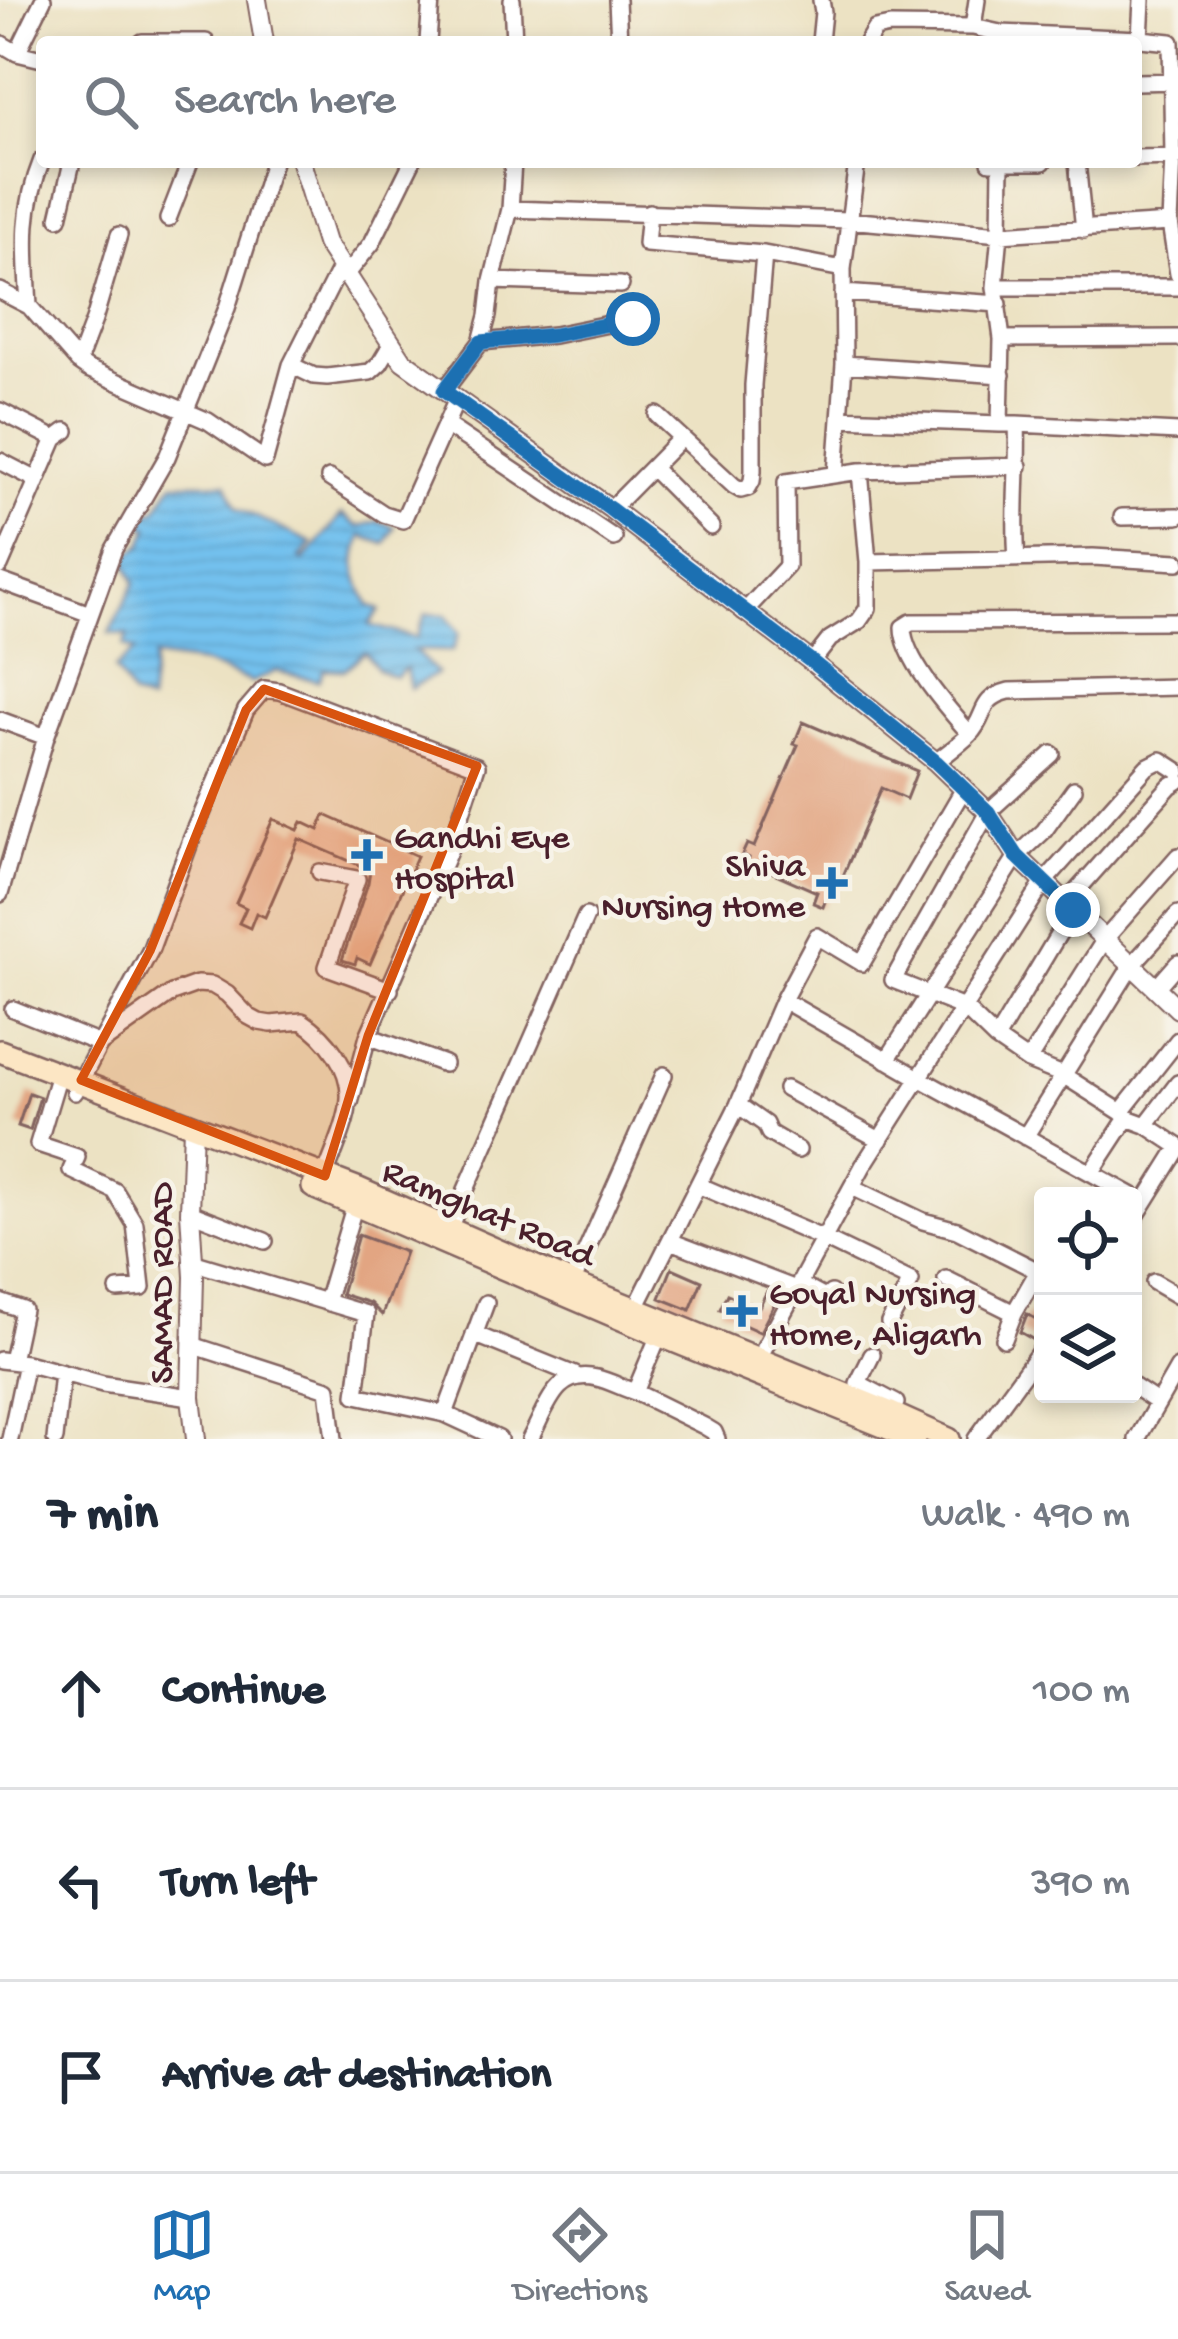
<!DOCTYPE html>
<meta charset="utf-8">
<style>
body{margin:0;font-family:"Gochi Hand",sans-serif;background:#f2f2f3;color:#1f2937}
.controls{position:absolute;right:36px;bottom:36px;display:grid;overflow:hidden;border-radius:12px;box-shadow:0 6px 18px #0003}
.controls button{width:108px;height:108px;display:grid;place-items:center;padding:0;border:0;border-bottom:3px solid #e0e1e3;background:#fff;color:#1f2937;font:60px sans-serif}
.stop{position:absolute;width:36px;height:36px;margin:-27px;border:9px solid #1f6fb2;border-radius:50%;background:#fff}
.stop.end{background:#1f6fb2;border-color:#fff;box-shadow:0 3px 12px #0008}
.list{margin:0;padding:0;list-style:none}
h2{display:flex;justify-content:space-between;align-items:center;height:156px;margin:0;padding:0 48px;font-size:51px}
h2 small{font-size:39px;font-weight:400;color:#747a83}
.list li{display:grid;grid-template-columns:78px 1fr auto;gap:36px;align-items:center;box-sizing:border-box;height:192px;padding:0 48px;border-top:3px solid #e0e1e3}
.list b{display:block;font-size:45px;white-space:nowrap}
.list em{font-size:39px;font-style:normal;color:#747a83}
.icon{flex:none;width:66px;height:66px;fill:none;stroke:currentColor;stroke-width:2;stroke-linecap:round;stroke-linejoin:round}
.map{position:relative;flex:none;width:1178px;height:1439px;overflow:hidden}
.search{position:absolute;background:#fff;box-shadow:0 6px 18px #0003;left:36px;right:36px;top:36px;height:132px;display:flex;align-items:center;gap:30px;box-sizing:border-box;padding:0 42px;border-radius:12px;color:#747a83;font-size:45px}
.sheet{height:732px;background:#fff}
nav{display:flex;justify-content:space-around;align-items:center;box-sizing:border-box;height:168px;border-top:3px solid #e0e1e3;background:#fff;font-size:33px;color:#747a83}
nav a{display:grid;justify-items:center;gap:6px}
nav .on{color:#1f6fb2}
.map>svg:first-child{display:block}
.water{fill:url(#water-rules);stroke:#5e708c;stroke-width:3}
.building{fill:#e2a582}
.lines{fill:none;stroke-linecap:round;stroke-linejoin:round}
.minor-casing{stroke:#836360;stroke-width:20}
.tertiary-casing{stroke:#836360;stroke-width:22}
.secondary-casing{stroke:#836360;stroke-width:26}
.minor{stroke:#fff;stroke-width:15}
.tertiary{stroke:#fff;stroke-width:18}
.secondary{stroke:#fce6c4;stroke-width:21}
.route{stroke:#1f6fb2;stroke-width:15}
.marked{fill:#d8530f;fill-opacity:0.2;stroke:#d8530f;stroke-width:9;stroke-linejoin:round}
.poi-dot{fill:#1f6fb2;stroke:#f7f3e8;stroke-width:4.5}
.labels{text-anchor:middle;stroke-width:9;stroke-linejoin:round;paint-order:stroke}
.poi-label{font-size:36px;fill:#4a1f2b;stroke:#f7f3e8;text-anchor:start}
.street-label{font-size:36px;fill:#4a1f2b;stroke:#f7f3e8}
</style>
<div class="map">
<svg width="1178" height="1439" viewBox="0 0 1178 1439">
<defs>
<pattern id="water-rules" width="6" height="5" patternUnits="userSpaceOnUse" patternTransform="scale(3)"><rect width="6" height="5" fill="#73c1ee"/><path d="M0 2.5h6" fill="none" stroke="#65a5cc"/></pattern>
</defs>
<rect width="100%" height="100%" fill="#f7f3e8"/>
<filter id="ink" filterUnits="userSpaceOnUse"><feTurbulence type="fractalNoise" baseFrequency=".00833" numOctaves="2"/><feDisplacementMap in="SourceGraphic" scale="24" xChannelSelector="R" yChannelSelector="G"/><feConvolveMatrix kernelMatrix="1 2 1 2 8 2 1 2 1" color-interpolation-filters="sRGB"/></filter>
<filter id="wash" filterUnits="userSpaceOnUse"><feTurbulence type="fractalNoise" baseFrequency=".004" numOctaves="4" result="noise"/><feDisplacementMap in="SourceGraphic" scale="48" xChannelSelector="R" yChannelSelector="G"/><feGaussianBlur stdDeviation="2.7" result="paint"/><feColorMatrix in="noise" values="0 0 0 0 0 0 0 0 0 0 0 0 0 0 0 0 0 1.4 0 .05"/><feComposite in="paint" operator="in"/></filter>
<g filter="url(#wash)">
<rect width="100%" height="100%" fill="#ece2c3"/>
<!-- water -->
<path class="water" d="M173,483H226L237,508L312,543L300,558L304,560L342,514L358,527L378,521L395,527L385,544L362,536C351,566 356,577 369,605L380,610L369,625L416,638L426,614L446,615L459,634L452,651L414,650L437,673L410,689L406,668L395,677L378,670L365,652L344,670L324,669L319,681L276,671L252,682L205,664L154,657L149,703L132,696L115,669L135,651L124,646L128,635L109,633L135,583L124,558L142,545L149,528L137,523L140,517L156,510Z"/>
<g id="blocks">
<!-- building -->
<path class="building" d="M803,722L917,771L906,799L881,788L833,899L827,896L823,907L813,903L817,892L748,862L749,858L742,855L747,844L754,847L798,745L794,744Z
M325,815L417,856L370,964L357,958L355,964L342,960L368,883L370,870L299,839L265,917L256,913L250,928L239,923L246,908L236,903L273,819L298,830L302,822L319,830Z
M29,1093L40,1097L30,1130L18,1126Z
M358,1235L405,1252L382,1315L370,1303L341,1294Z
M672,1268L702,1281L690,1310L660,1298Z
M767,1291L779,1295L760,1332L733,1320L736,1314L720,1309L727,1294L759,1307Z
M1027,1314L1043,1323V1335L1034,1340L1020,1332Z"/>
</g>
</g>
<g filter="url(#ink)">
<use href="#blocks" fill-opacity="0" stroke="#836360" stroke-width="3"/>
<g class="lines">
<defs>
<path id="minor" d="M512,0L514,42
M617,0L619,42
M1142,0L1140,39L1171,42L1173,157L1170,223L1178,274
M973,27L977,0
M142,42H206
M428,42L431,0
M820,42L823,12L821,0
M867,42L875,29L890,26L973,27L1000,33L1140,39
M0,43L17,53L42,59
M17,53L43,0
M1136,82L1178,81
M1136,158L1178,157
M990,162H1043
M1001,162L1000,234L995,287L1002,339L1000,424H1017C1019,469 1013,514 1017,559
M1077,162L1084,230
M510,209L848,220L1000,234L1170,223
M649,212L646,244L764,254L843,269
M59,218L72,162
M168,219L190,162
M347,274L372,243L412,162
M492,281L621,285
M995,287H1178
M0,291L29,306L78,362L88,369L208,421L265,460L291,365L341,266
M843,293L999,304
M29,306C26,252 21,212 42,160
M1002,339L1178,338
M481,342L554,335L633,319
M78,362L94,320L119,235
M844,364L1002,375
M291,365L314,376L327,377L370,372L380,363L392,343
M444,391L481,342L488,316L492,281L510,209L513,162
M0,411L55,439
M657,415L734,486L741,490L748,488L752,481L753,471V385L764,254
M840,418L1000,424
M1017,424L1178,432
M446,425L614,538
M0,461L37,480
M652,468L711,527
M836,474L844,364L843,269L857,162
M329,478L384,514L403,520L456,401
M611,509L681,438
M1122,517L1178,516
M868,562L1093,557L1178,562
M0,566L55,439L66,431
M0,581L90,614
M744,612L787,566L786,482L860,471L1019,466
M812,662L830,639L859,621L868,608V562L860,471
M0,720L46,737L0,894
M970,734C949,710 903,659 903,627L911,622L1178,621
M46,737L114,549L167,457L227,308L273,162
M1052,754L988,812L893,980L964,1008L996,1039L1028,1061L1063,1075L1121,1112
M936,762C947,753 959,745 969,735C988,716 977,699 1009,691L1178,687
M320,872L357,879L327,967L390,990
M1066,903L1170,786L1178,781
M1156,988L1178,963
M783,1000L919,1078L1133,1196
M13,1009L100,1044L150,951L191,840L246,710L264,689L279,691L477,766L450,849L368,1036L350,1103
M368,1036L444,1064
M996,1039L1073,910
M887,1060L1017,856L1044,831L1074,789
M1028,1061L1105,939L1178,856
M56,1084L38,1144L77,1157L71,1170L115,1191L135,1224L142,1288L118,1290
M786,1089L880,1140
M75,1092L100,1044L172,993L197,984L212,985L227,994L248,1016L259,1022L271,1024L302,1021C327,1037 351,1068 349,1099C348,1123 331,1158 323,1181
M738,1105L765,1124L769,1133L798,1150
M1127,1118L1146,1125L1178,1146
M1146,1125L1178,1083
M1025,1137L1132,965L1178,914
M1091,1173L1127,1118L1121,1112L1178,1040
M698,1185L824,1239L911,1281L889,1323
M852,1187L923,1221L957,1230L1038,1271L1014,1313
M355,1204L326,1302L366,1314L356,1395L445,1414L499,1439
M190,1212L265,1241
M1133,1221L1178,1149
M447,1233L586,916
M670,1241L796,1289
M192,1262L326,1302
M946,1279L1014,1313L1004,1339
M1154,1282L1178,1296
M572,1283L664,1075
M799,1284L827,1299L831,1293
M0,1302L23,1310L12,1361
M636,1308L738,1105L783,1000L817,936L862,963L963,790
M474,1334L575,1375
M192,1345L328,1389L334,1439
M872,1355L858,1383L896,1403L891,1413
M0,1360L26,1363L10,1439
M26,1363L103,1384L191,1397
M755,1365L863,1166L1044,882L1147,767L1161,760L1178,771
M1133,1386L1157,1402
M635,1392L704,1426L714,1432L717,1439
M445,1414L486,1303
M55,1439L62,1373
M530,1439C547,1408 555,1368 597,1378C610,1381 622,1388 635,1392L659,1335
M976,1439L1043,1347
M1137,1439L1178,1368"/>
<path id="tertiary" d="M257,0L264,42
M301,162L326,243L403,361L611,509L812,662L936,762L988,812L1017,856L1178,1009
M193,1126L190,1212L194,1277L191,1397L196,1439"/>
<path id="secondary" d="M0,1051L359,1189L572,1283L891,1413L949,1439
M313,1187L659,1335L915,1439"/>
</defs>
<!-- minor casing -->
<use href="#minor" class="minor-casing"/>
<!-- tertiary casing -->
<use href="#tertiary" class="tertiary-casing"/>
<!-- secondary casing -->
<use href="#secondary" class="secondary-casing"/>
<!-- minor -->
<use href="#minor" class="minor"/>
<!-- tertiary -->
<use href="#tertiary" class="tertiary"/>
<!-- secondary -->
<use href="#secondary" class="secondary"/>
</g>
</g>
<g class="lines" filter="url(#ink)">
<!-- route -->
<path class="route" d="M633,319L554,335L481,342L444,391L610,509L812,662L936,762L988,812L1017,856L1073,910"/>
</g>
<!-- marked area -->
<path class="marked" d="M264,689L477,766L368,1036L325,1176L81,1080L150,951L246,710Z"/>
<!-- markers -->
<g class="poi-dot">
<path d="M361 837h12v12h12v12h-12v12h-12v-12h-12v-12h12z"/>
<path d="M826 865h12v12h12v12h-12v12h-12v-12h-12v-12h12z"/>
<path d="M736 1293h12v12h12v12h-12v12h-12v-12h-12v-12h12z"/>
</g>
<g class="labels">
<!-- poi labels -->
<g class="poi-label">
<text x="394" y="847">Gandhi Eye<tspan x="394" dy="41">Hospital</tspan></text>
<text x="805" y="875" text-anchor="end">Shiva<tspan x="805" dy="41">Nursing Home</tspan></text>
<text x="769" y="1303">Goyal Nursing<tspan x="769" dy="41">Home, Aligarh</tspan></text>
</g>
<!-- street labels -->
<g class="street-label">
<text transform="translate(490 1210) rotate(23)" y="13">Ramghat Road</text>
<text transform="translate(158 1283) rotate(-90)" y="13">SAMAD ROAD</text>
</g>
</g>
</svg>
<div class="controls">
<button><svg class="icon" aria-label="locate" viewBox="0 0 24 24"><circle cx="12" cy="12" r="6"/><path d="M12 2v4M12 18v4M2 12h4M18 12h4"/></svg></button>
<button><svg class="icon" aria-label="layers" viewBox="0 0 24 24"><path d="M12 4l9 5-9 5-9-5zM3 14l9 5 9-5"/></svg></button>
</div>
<div class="stop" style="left:633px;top:319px"></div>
<div class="stop end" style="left:1073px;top:910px"></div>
<div class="search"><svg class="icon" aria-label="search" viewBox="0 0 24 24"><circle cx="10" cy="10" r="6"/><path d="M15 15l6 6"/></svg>Search here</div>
</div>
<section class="sheet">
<h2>7 min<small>Walk · 490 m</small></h2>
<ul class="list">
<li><svg class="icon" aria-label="ahead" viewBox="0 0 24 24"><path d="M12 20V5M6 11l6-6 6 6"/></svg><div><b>Continue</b></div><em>100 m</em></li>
<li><svg class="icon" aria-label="left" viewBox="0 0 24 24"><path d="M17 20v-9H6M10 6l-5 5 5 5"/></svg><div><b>Turn left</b></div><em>390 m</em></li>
<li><svg class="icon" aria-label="arrive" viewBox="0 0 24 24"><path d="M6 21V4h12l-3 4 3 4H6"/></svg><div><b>Arrive at destination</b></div></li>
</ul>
</section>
<nav>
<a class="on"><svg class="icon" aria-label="map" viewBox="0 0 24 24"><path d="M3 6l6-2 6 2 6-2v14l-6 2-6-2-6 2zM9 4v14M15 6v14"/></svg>Map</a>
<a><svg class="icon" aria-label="directions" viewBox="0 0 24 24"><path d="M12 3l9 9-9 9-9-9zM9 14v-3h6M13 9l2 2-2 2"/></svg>Directions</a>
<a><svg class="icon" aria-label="saved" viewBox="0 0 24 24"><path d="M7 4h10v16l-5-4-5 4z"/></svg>Saved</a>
</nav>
